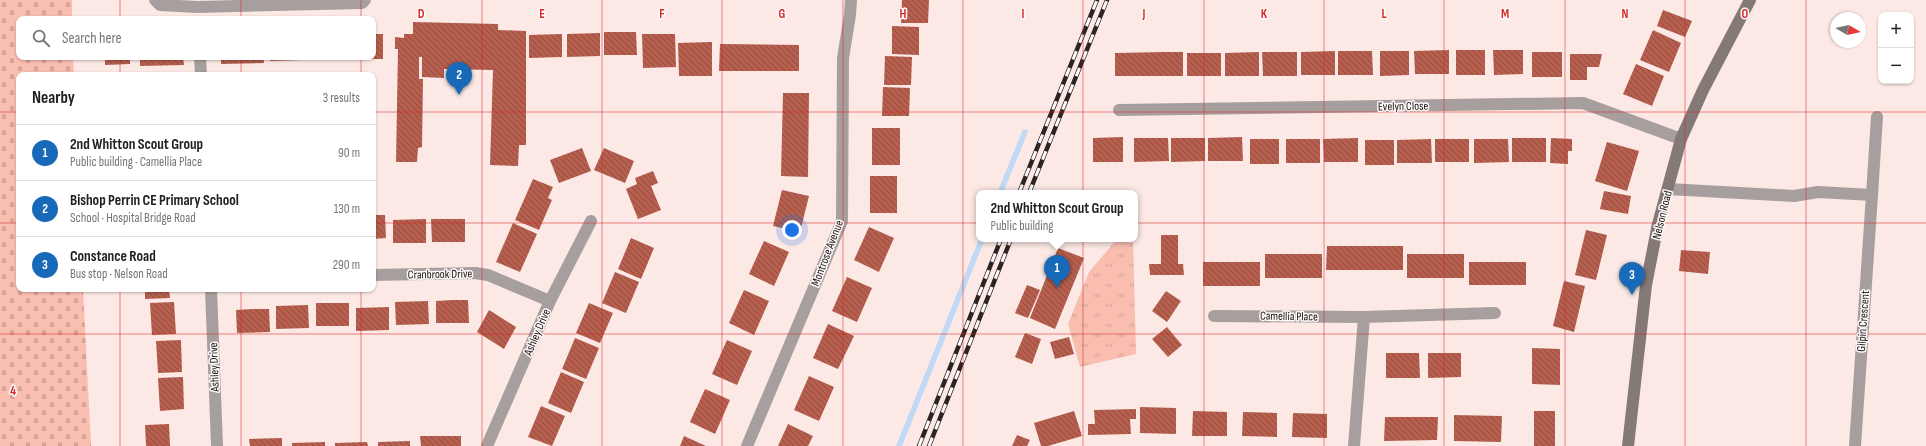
<!DOCTYPE html>
<meta charset="utf-8">
<style>
body{margin:0;font-family:"Sofia Sans Condensed",sans-serif;background:#f2f2f2;color:#202124}
.controls{position:absolute;right:12px;top:12px;display:grid;overflow:hidden;border-radius:8px;box-shadow:0 1px 3px #0004}
.controls button{width:36px;height:36px;display:grid;place-items:center;padding:0;border:0;border-bottom:1px solid #e0e0e0;background:#fff;color:#202124;font:20px sans-serif}
.compass{position:absolute;left:1830px;top:12px;width:36px;height:36px;border-radius:50%;background:#fff;box-shadow:0 1px 3px #0004;rotate:99deg}
.you{position:absolute;left:792px;top:230px;width:14px;height:14px;margin:-10px;border:3px solid #fff;border-radius:50%;background:#1a73e8;box-shadow:0 0 0 6px #1a73e833}
.badge{display:grid;place-items:center;width:26px;height:26px;border-radius:50%;background:#1869b8;color:#fff;font-size:13px;font-weight:700}
.pin{position:absolute;translate:-50% -33px;filter:drop-shadow(0 1px 2px #0008)}
.pin::after{content:'';position:absolute;top:21px;width:14px;height:12px;background:inherit;clip-path:polygon(0 0,100% 0,50% 100%)}
.popup{position:absolute;left:976px;top:190px;width:162px;height:52px;box-sizing:border-box;display:grid;place-content:center;border-radius:8px;background:#fff;filter:drop-shadow(0 1px 3px #0005);font-size:13px;white-space:nowrap;color:#757577}
.popup b{font-size:15px;color:#202124}
.popup::after{content:'';position:absolute;left:50%;top:100%;margin-left:-8px;border:8px solid transparent;border-top-color:#fff}
.list{margin:0;padding:0;list-style:none}
h2{display:flex;justify-content:space-between;align-items:center;height:52px;margin:0;padding:0 16px;font-size:17px}
h2 small{font-size:13px;font-weight:400;color:#757577}
.list li{display:grid;grid-template-columns:26px 1fr auto;gap:12px;align-items:center;box-sizing:border-box;height:56px;padding:0 16px;border-top:1px solid #e0e0e0}
.list b{display:block;font-size:15px;white-space:nowrap}
.list p{margin:0;font-size:13px;white-space:nowrap;color:#757577}
.list em{font-size:13px;font-style:normal;color:#757577}
.icon{flex:none;width:22px;height:22px;fill:none;stroke:currentColor;stroke-width:2;stroke-linecap:round;stroke-linejoin:round}
.map{position:relative;flex:none;width:1926px;height:446px;overflow:hidden}
.search{position:absolute;background:#fff;box-shadow:0 1px 3px #0004;left:16px;top:16px;width:360px;height:44px;display:flex;align-items:center;gap:10px;box-sizing:border-box;padding:0 14px;border-radius:8px;color:#757577;font-size:15px}
.panel{position:absolute;background:#fff;box-shadow:0 1px 3px #0004;left:16px;top:72px;width:360px;height:220px;border-radius:8px}
.map>svg:first-child{display:block}
.grass{fill:url(#grass-tufts)}
.cemetery{fill:url(#cemetery-stones)}
.lines{fill:none;stroke-linecap:round;stroke-linejoin:round}
.stream{stroke:#c1d9f5;stroke-width:5.5}
.building{fill:url(#building-back-hatch)}
.street{stroke:#a79f9d;stroke-width:12}
.secondary{stroke:#847976;stroke-width:12}
.rail-casing{stroke:#2c2423;stroke-width:4.5}
.rail{stroke:#fefaf9;stroke-width:3;stroke-dasharray:9;stroke-linecap:butt}
.grid{fill:none;stroke:#d62828;stroke-width:1;stroke-opacity:0.55}
.labels{text-anchor:middle;stroke-width:3;stroke-linejoin:round;paint-order:stroke}
.street-label{font-size:12px;fill:#150e0d;stroke:#fefaf9}
.grid-label{font-size:13px;text-anchor:middle;font-weight:bold;fill:#d62828;stroke:#fefaf9;stroke-width:3;stroke-linejoin:round;paint-order:stroke}
</style>
<div class="map">
<svg width="1926" height="446" viewBox="0 0 1926 446">
<defs>
<pattern id="grass-tufts" width="24" height="20" patternUnits="userSpaceOnUse"><rect width="24" height="20" fill="#fabeb1"/><path d="M3 7l-1-3M5 7V3M7 7l1-3M15 17l-1-3M17 17v-4M19 17l1-3" fill="none" stroke="#d5a297"/></pattern>
<pattern id="cemetery-stones" width="16" height="16" patternUnits="userSpaceOnUse"><rect width="16" height="16" fill="#fabeb1"/><path d="M2 7V4a2 2 0 0 1 4 0v3zM10 15v-3a2 2 0 0 1 4 0v3z" fill="#d5a297"/></pattern>
<pattern id="building-back-hatch" width="6" height="6" patternUnits="userSpaceOnUse"><rect width="6" height="6" fill="#b65f4e"/><path d="M-1 5l2 2M0 0l6 6M5-1l2 2" fill="none" stroke="#934d3f"/></pattern>
</defs>
<rect width="100%" height="100%" fill="#fce9e5"/>
<!-- grass -->
<path class="grass" d="M1117,239H1133L1136,354L1080,367L1068,324L1089,272Z"/>
<!-- cemetery -->
<path class="cemetery" d="M0,0H72V19H19V57H73L74,75H19V289H83L91,446H0Z"/>
<g class="lines">
<!-- stream -->
<path class="stream" d="M1000,193L1025,132
M899,446L982,239"/>
</g>
<!-- building -->
<path class="building" d="M902,0H929L928,23H901Z
M1663,10L1692,21L1685,37L1657,26Z
M413,22L498,24V30L526,31V145H519L518,166L490,165L493,70L444,69V78L422,77V57H419V79H423L422,147L418,148L417,162H396L398,49H395V37L404,38V34H413Z
M892,26L919,27V55L892,54Z
M1653,30L1681,43L1669,72L1640,60Z
M604,32H636L637,55H604Z
M600,33V56L567,57V34Z
M373,34H383V59H349V57H373Z
M562,34V57L529,58V35Z
M642,34H675L676,67L643,68Z
M712,42V76H679L678,43Z
M720,44L799,45V71H719Z
M1449,50V74H1415L1414,51Z
M1456,50H1485V75H1456Z
M1493,50H1523V74L1494,75Z
M1335,51V75H1301V52Z
M1338,51H1372L1373,75H1338Z
M1380,51H1409V75L1380,76Z
M1166,52H1183V76H1115V53Z
M1259,52V76H1225V53Z
M1262,52H1297V76H1263Z
M1532,52H1562V77H1532Z
M1187,53H1221V76H1187Z
M1570,54H1602L1599,67H1587V80H1570Z
M885,56L912,57L911,85H884Z
M105,57H130V64L105,65Z
M140,57H183L184,65L140,66Z
M221,57H264V63L221,64Z
M270,57H304V60L270,61Z
M310,57H344V59L310,60Z
M1636,64L1664,76L1652,106L1623,94Z
M883,87L910,88L909,116H882Z
M783,93H809L808,177L781,176Z
M872,128H900V165H872Z
M1123,137V162H1093V138Z
M1242,137L1243,161H1208V138Z
M1134,138H1168L1169,161L1134,162Z
M1171,138H1205V161L1171,162Z
M1358,138V162H1324L1323,139Z
M1512,138H1546V162H1512Z
M1551,138L1572,139V151H1568V164L1550,163Z
M1250,139H1279V164H1250Z
M1286,139H1320V163H1286Z
M1431,139L1432,163H1397V140Z
M1435,139H1469V162H1435Z
M1474,139H1508L1509,162L1474,163Z
M1365,140H1394V165H1365Z
M1607,142L1639,151L1627,191L1595,181Z
M582,148L591,171L559,183L550,160Z
M604,148L634,161L625,183L594,170Z
M653,171L658,183L651,186L661,210L638,219L626,189L637,184L635,178Z
M870,176H897V213H870Z
M533,179L553,187L548,198L552,200L539,230L515,220Z
M782,190L809,196L800,232L773,226Z
M1604,191L1631,196L1628,214L1600,209Z
M373,215H385L386,238L373,239Z
M426,219V243H393V220Z
M431,219H465V242H432Z
M513,223L537,234L520,272L496,262Z
M869,227L894,238L879,272L854,260Z
M1586,230L1607,235L1596,280L1575,275Z
M1161,235H1178V264H1183L1184,275H1150L1149,264H1161Z
M631,238L654,248L641,279L618,269Z
M764,241L789,252L774,286L749,274Z
M1327,246H1403V270H1326Z
M1058,248L1084,258L1055,329L1030,318Z
M1681,250L1710,252L1708,274L1679,271Z
M1265,254H1322V278H1265Z
M1407,254H1464V278H1407Z
M1203,262H1260V286H1203Z
M1469,262H1526V285H1469Z
M615,272L639,282L626,313L602,303Z
M847,277L872,288L857,322L832,311Z
M1564,281L1585,286L1574,332L1553,326Z
M1027,285L1040,290L1028,318L1015,313Z
M145,289H169L170,298L145,299Z
M744,290L769,301L754,335L729,323Z
M1166,291L1181,301L1167,322L1152,311Z
M453,300H468L469,323H436V301Z
M428,301L429,324L396,325L395,302Z
M174,302L176,334L152,335L150,303Z
M316,303H349V326H316Z
M589,303L613,313L600,343L576,333Z
M308,305L309,328L276,329V306Z
M389,307V330L356,331V308Z
M253,309H269L270,332L237,333L236,310Z
M489,310L516,327L504,349L477,332Z
M828,324L854,336L838,369L813,358Z
M1167,327L1182,345L1168,357L1152,339Z
M1025,333L1041,339L1032,364L1015,357Z
M1069,337L1074,354L1055,359L1050,342Z
M575,338L599,348L586,379L562,369Z
M181,340L182,372L158,373L156,341Z
M727,340L752,351L737,385L712,374Z
M1532,348L1560,349V385L1532,384Z
M1386,353H1419L1420,378H1386Z
M1428,353H1461V377L1428,378Z
M561,372L584,382L571,413L548,403Z
M809,376L834,387L819,421L794,410Z
M183,377L184,409L160,411L158,378Z
M705,389L730,400L715,434L690,422Z
M541,406L565,416L552,446L528,437Z
M1140,407L1176,408V434L1140,433Z
M1136,409V419H1130L1131,434L1088,435V424H1095L1094,410Z
M1074,411L1082,436L1048,446H1041L1034,423Z
M1193,411L1227,412V436H1192Z
M1534,411H1555V446H1534Z
M1243,412L1277,413V437L1242,436Z
M1293,413L1327,414V438L1292,437Z
M1454,415L1502,416L1501,442L1454,441Z
M1385,417H1438L1437,440L1384,441Z
M169,424L170,446H146L145,425Z
M788,424L813,436L808,446H778Z
M1017,435L1030,440L1027,446H1012Z
M420,436H461V446H421Z
M684,436L706,446H680Z
M282,438V446H250L249,439Z
M410,441V446H378V442Z
M325,442V446H292V443Z
M367,442L368,446H335V443Z"/>
<g class="lines">
<!-- street -->
<path class="street" d="M155,0L160,5L197,7L362,3L365,0
M200,57L201,75
M1119,110L1583,103L1681,139
M1668,189L1794,196L1818,192L1872,195L1877,117
M373,275L475,273L488,275L550,301
M211,289L217,446
M1214,316L1364,317L1495,313
M487,446L550,301L591,221
M747,446L842,221L843,58L850,15L851,0
M1354,446L1364,317
M1855,446L1872,195"/>
<!-- secondary -->
<path class="secondary" d="M1628,446L1646,285L1658,224L1681,139L1703,90L1750,0"/>
<defs>
<path id="rail" d="M1019,193L1097,0
M1029,193L1107,0
M919,446L1001,239
M929,446L1011,239"/>
</defs>
<!-- rail casing -->
<use href="#rail" class="rail-casing"/>
<!-- rail -->
<use href="#rail" class="rail"/>
</g>
<!-- grid -->
<path class="grid" d="M120,0V19M241,0V19M361,0V19M482,0V446M602,0V446M722,0V446M843,0V446M963,0V446M1083,0V446M1204,0V446M1324,0V446M1444,0V446M1565,0V446M1685,0V446M1806,0V446M120,57V75M241,57V75M361,57V75M0,112H19M373,112H1926M0,223H19M373,223H1926M120,289V446M241,289V446M361,289V446M0,334H1926"/>
<g class="labels">
<!-- street labels -->
<g class="street-label">
<text transform="translate(1403 106) rotate(-1)" y="4">Evelyn Close</text>
<text transform="translate(1662 215) rotate(-76)" y="4">Nelson Road</text>
<text transform="translate(827 253) rotate(-69)" y="4">Montrose Avenue</text>
<text transform="translate(440 274) rotate(-1)" y="4">Cranbrook Drive</text>
<text transform="translate(1289 316) rotate(1)" y="4">Camellia Place</text>
<text transform="translate(1863 321) rotate(-86)" y="4">Gilpin Crescent</text>
<text transform="translate(537 332) rotate(-67)" y="4">Ashley Drive</text>
<text transform="translate(214 367) rotate(-92)" y="4">Ashley Drive</text>
</g>
</g>
<g class="grid-label">
<text x="421" y="18">D</text>
<text x="542" y="18">E</text>
<text x="662" y="18">F</text>
<text x="782" y="18">G</text>
<text x="903" y="18">H</text>
<text x="1023" y="18">I</text>
<text x="1144" y="18">J</text>
<text x="1264" y="18">K</text>
<text x="1384" y="18">L</text>
<text x="1505" y="18">M</text>
<text x="1625" y="18">N</text>
<text x="1745" y="18">O</text>
<text x="13" y="395">4</text>
</g>
</svg>
<div class="controls">
<button>+</button>
<button>−</button>
</div>
<svg class="compass" viewBox="-18 -18 36 36"><path d="M0-13l5 13h-10z" fill="#e53935"/><path d="M0 13l5-13h-10z" fill="#757577"/></svg>
<div class="you"></div>
<div class="pin badge" style="left:1057px;top:288px">1</div>
<div class="popup"><b>2nd Whitton Scout Group</b>Public building</div>
<div class="pin badge" style="left:459px;top:95px">2</div>
<div class="pin badge" style="left:1632px;top:295px">3</div>
<div class="search"><svg class="icon" aria-label="search" viewBox="0 0 24 24"><circle cx="10" cy="10" r="6"/><path d="M15 15l6 6"/></svg>Search here</div>
<section class="panel">
<h2>Nearby<small>3 results</small></h2>
<ul class="list">
<li><span class="badge">1</span><div><b>2nd Whitton Scout Group</b><p>Public building · Camellia Place</p></div><em>90 m</em></li>
<li><span class="badge">2</span><div><b>Bishop Perrin CE Primary School</b><p>School · Hospital Bridge Road</p></div><em>130 m</em></li>
<li><span class="badge">3</span><div><b>Constance Road</b><p>Bus stop · Nelson Road</p></div><em>290 m</em></li>
</ul>
</section>
</div>
